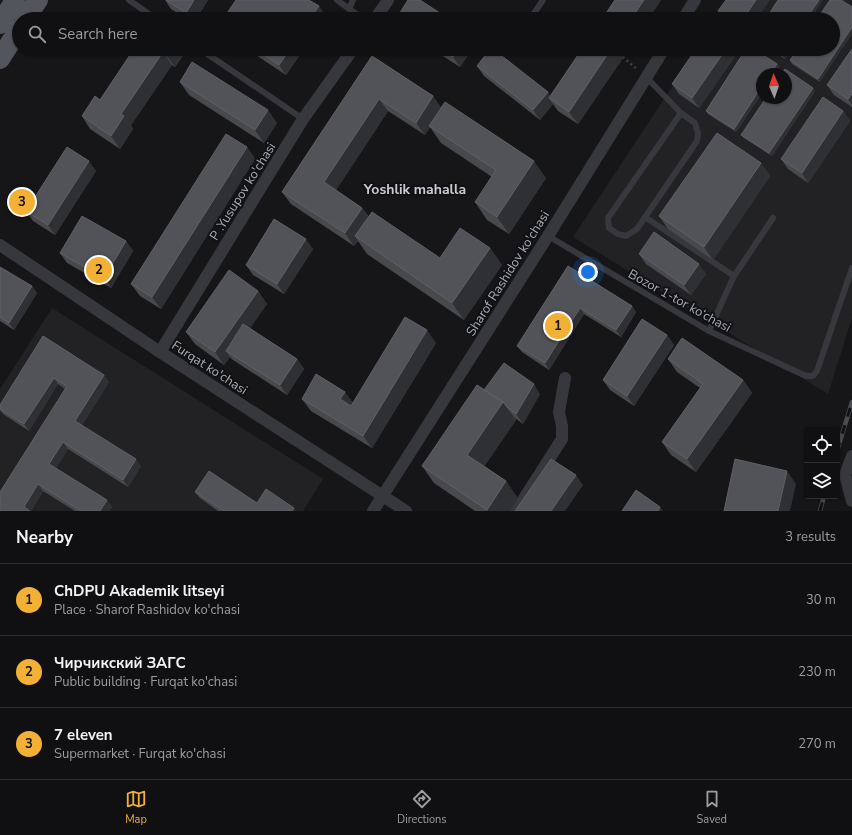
<!DOCTYPE html>
<meta charset="utf-8">
<style>
body{margin:0;font-family:"Nunito Sans",sans-serif;background:#1e1e20;color:#f1f3f6}
.controls{position:absolute;right:12px;bottom:12px;display:grid;overflow:hidden;border-radius:4px;box-shadow:0 1px 3px #0004}
.controls button{width:36px;height:36px;display:grid;place-items:center;padding:0;border:0;border-bottom:1px solid #303032;background:#101012;color:#f1f3f6;font:20px sans-serif}
.compass{position:absolute;left:756px;top:68px;width:36px;height:36px;border-radius:50%;background:#101012;box-shadow:0 1px 3px #0004;rotate:358deg}
.you{position:absolute;left:588px;top:272px;width:14px;height:14px;margin:-10px;border:3px solid #fff;border-radius:50%;background:#1a73e8;box-shadow:0 0 0 6px #1a73e833}
.badge{display:grid;place-items:center;width:26px;height:26px;border-radius:50%;background:#f2b134;color:#111;font-size:13px;font-weight:700}
.pin{position:absolute;translate:-50% -50%;border:2px solid #fff;box-shadow:0 1px 4px #0006}
.list{margin:0;padding:0;list-style:none}
h2{display:flex;justify-content:space-between;align-items:center;height:52px;margin:0;padding:0 16px;font-size:17px}
h2 small{font-size:13px;font-weight:400;color:#9c9d9f}
.list li{display:grid;grid-template-columns:26px 1fr auto;gap:12px;align-items:center;box-sizing:border-box;height:72px;padding:0 16px;border-top:1px solid #303032}
.list b{display:block;font-size:15px;white-space:nowrap}
.list p{margin:0;font-size:13px;white-space:nowrap;color:#9c9d9f}
.list em{font-size:13px;font-style:normal;color:#9c9d9f}
.icon{flex:none;width:22px;height:22px;fill:none;stroke:currentColor;stroke-width:2;stroke-linecap:round;stroke-linejoin:round}
.map{position:relative;flex:none;width:852px;height:511px;overflow:hidden}
.search{position:absolute;background:#101012;box-shadow:0 1px 3px #0004;left:12px;right:12px;top:12px;height:44px;display:flex;align-items:center;gap:10px;box-sizing:border-box;padding:0 14px;border-radius:22px;color:#9c9d9f;font-size:15px}
.sheet{height:268px;background:#101012}
nav{display:flex;justify-content:space-around;align-items:center;box-sizing:border-box;height:56px;border-top:1px solid #303032;background:#101012;font-size:11px;color:#9c9d9f}
nav a{display:grid;justify-items:center;gap:2px}
nav .on{color:#f2b134}
.map>svg:first-child{display:block}
.built{fill:#222225;fill-rule:evenodd}
.lines{fill:none;stroke-linecap:round;stroke-linejoin:round}
.path{stroke:#3d3f44;stroke-width:2.5;stroke-dasharray:2 3;stroke-linecap:butt}
.lane{stroke:#37383d;stroke-width:6}
.street{stroke:#37383d;stroke-width:12}
.primary{stroke:#53555c;stroke-width:20}
.rail-casing{stroke:#4a4c52;stroke-width:4.5}
.rail{stroke:#111113;stroke-width:3;stroke-dasharray:9;stroke-linecap:butt}
.wall{fill:#47494d}
.shaded-wall{fill:#2f3033}
.building{fill:#525359;stroke:#5f6168}
.labels{text-anchor:middle;stroke-width:4;stroke-linejoin:round;paint-order:stroke}
.street-label{font-size:13px;fill:#a8adb8;stroke:#111113}
.neighbourhood-label{font-size:14px;font-weight:bold;fill:#c9ccd4;stroke:#111113}
</style>
<div class="map">
<svg width="852" height="511" viewBox="0 0 852 511">
<rect width="100%" height="100%" fill="#161618"/>
<!-- built -->
<path class="built" d="M730,0H852V318L828,394L573,237L697,49H833V19H717ZM762,74H786V98H762Z
M52,308L323,479L303,511H0V389Z"/>
<g class="lines">
<!-- path -->
<path class="path" d="M623,57L638,70"/>
<!-- lane -->
<path class="lane" d="M129,0L156,19
M337,0L363,19
M349,9L353,0
M530,19L543,0
M200,49L303,119
M646,77L681,113L695,123L698,133L697,141L637,229L626,236L618,234L609,228L608,218L681,113
M645,217L734,276L709,331
M548,236L709,331L806,376H813L817,371L852,268
M734,276L773,218"/>
<!-- street -->
<path class="street" d="M375,19L388,0
M683,19L695,0
M0,245L160,352L406,511
M160,352L303,119L353,49
M852,456L845,475L852,501
M373,511L548,236L664,49
M516,511L562,439V426L559,412L565,378"/>
<!-- primary -->
<path class="primary" d="M25,19L38,0
M0,24L15,0
M0,59L19,29"/>
<defs>
<path id="rail" d="M837,451L852,402
M820,511L824,496"/>
</defs>
<!-- rail casing -->
<use href="#rail" class="rail-casing"/>
<!-- rail -->
<use href="#rail" class="rail"/>
</g>
<!-- wall -->
<path class="wall" d="M165,0H208L196,19H187L171,9Z
M718,11L757,19H724Z
M134,49H186L187,50L175,67L172,65L131,125L133,129L120,149L90,129L82,116L100,100Z
M247,49H304L286,75Z
M432,49H472L460,67Z
M582,49H629L578,124L558,111L553,104L540,120L484,76L477,66L548,92L550,96Z
M696,49H740L699,108L679,94L672,84Z
M746,49H754L777,64L779,67L775,74H762V93L736,132L708,114L706,111Z
M770,49H791L785,59Z
M798,49L820,82L792,64L790,60Z
M852,49V107L834,95L827,85Z
M372,56L433,96L441,108L546,178L509,234L487,220L475,202L492,177L441,143L430,127L425,135L388,111L336,190L362,208L369,217L440,258L490,248L502,265L464,320L367,254L358,241L354,246L291,204L282,192Z
M180,82L277,123L264,143L189,95Z
M813,88L815,91L772,156L744,138L741,135Z
M843,111L850,121L808,183L788,169L781,159Z
M247,147L255,159L161,309L140,296L131,284Z
M761,163L770,176L713,260L668,229L659,216Z
M96,171L55,235L33,221L26,211Z
M126,241L133,251L111,288L67,263L60,253Z
M313,249L284,294L253,275L246,265Z
M639,254L706,274L691,295L646,264Z
M568,266L632,306L636,312L621,337L584,314L549,370L522,352L517,346Z
M0,267L32,286L37,293L14,330L0,321Z
M258,291L267,304L250,328L297,359L304,369L287,395L233,360L230,357L224,365L195,344L186,332Z
M667,335L674,345L634,406L610,390L603,380Z
M43,336L104,375L109,382L82,425L141,466L128,487L68,449L56,468L107,500L112,507L109,511H75L43,491L31,511L65,389L58,384L29,431L3,414L0,410V405Z
M436,343L372,448L311,411L302,399L353,403Z
M668,359L743,380L752,393L696,472L671,455L662,442L700,388L677,372Z
M484,390L540,394L523,424L515,418L516,420L484,466L506,481L518,499L510,511H475L434,483L422,466Z
M195,492L257,503L296,511H218L200,498Z"/>
<!-- shaded-wall -->
<path class="shaded-wall" d="M194,0H208L196,19H190L186,13Z
M644,0H661L649,19H631Z
M756,0H770L757,19H743Z
M819,0H823L811,19H806Z
M319,6L326,16L324,19H310Z
M852,27V34L820,82L818,79Z
M170,49H186L187,50L175,67L166,55Z
M290,49H304L286,75L279,65Z
M458,49H472L460,67L453,57Z
M611,49H629L578,124L569,112Z
M726,49H740L699,108L692,98Z
M786,49H791L785,59L782,55Z
M163,52L172,65L131,125L133,129L120,149L111,136L121,114Z
M777,64L779,67L775,74H770Z
M762,86V93L736,132L734,129Z
M813,88L815,91L772,156L769,153Z
M548,92L555,102L549,98L553,104L540,120L533,110Z
M852,94V105L848,99Z
M433,96L442,109L429,126L430,127L425,135L416,123Z
M379,99L388,111L333,195L324,182Z
M268,110L277,123L264,143L255,130Z
M843,111L850,121L808,183L802,173Z
M247,147L255,159L161,309L152,297Z
M89,161L96,171L55,235L48,225Z
M534,161L546,178L509,234L497,217Z
M761,163L770,176L713,260L704,247Z
M362,208L371,221L355,236L358,241L354,246L345,233Z
M306,239L313,249L284,294L277,284Z
M126,241L133,251L111,288L104,278Z
M490,248L502,265L464,320L452,303Z
M699,264L706,274L691,295L684,285Z
M32,286L37,293L14,330L9,323Z
M258,291L267,304L232,354L226,351L230,357L224,365L215,352Z
M632,306L636,312L621,337L616,330Z
M580,308L584,314L549,370L545,363Z
M427,330L436,343L372,448L363,436Z
M667,335L674,345L634,406L627,396Z
M297,359L304,369L287,395L280,385Z
M104,375L109,382L80,428L75,421Z
M54,378L58,384L29,431L24,424Z
M743,380L752,393L696,472L687,459Z
M534,384L540,394L523,424L516,414Z
M345,392L354,404L349,412L340,399Z
M503,402L516,420L480,473L467,455Z
M63,442L68,449L54,471L49,464Z
M136,459L141,466L128,487L123,480Z
M787,471L796,484L790,511H778Z
M576,475L583,485L565,511H551Z
M506,481L518,499L510,511H488L487,510Z
M38,484L43,491L31,511L24,507Z
M107,500L112,507L109,511H100Z
M660,507L663,511H658Z
M294,508L296,511H292Z"/>
<!-- building -->
<path class="building" d="M166,0H194L186,13Z
M236,0H309L319,6L310,19H223Z
M408,0H420L449,19H396Z
M615,0H644L631,19H602Z
M726,0H756L743,19H730L718,11Z
M778,0H819L806,19H766Z
M830,0H841L852,7V27L818,79L790,60L798,49H833V19H817Z
M134,49H170L166,55L163,52L121,114L124,116L111,136L82,116L95,96L100,100Z
M255,49H290L279,65Z
M440,49H458L453,57Z
M490,49H493L548,92L533,110L477,66Z
M582,49H611L569,112L549,98Z
M696,49H726L692,98L672,84Z
M746,49H754L777,64L770,74H762V86L734,129L706,111Z
M773,49H786L782,55Z
M852,49V94L848,99L827,85Z
M372,56L433,96L416,123L379,99L324,182L362,208L345,233L282,192Z
M192,62L268,110L255,130L180,82Z
M785,69L813,88L769,153L741,135L766,98H786V74H781Z
M823,97L843,111L802,173L781,159Z
M445,102L534,161L497,217L475,202L496,170L429,126Z
M717,133L761,163L704,247L659,216Z
M226,134L247,147L152,297L131,284Z
M67,147L89,161L48,225L26,211Z
M372,212L440,258L460,228L490,248L452,303L355,236Z
M82,216L126,241L104,278L60,253Z
M274,219L306,239L277,284L246,265Z
M654,232L699,264L684,285L639,254Z
M568,266L632,306L616,330L580,308L545,363L517,346Z
M0,267L32,286L9,323L0,317Z
M229,270L258,291L215,352L186,332Z
M405,317L427,330L363,436L302,399L316,374L345,392L340,399L351,406Z
M642,319L667,335L627,396L603,380Z
M243,324L297,359L280,385L226,351Z
M43,336L104,375L75,421L136,459L123,480L63,442L49,464L107,500L100,511H81L38,484L24,507L30,511H0V492L67,386L54,378L24,424L0,409V405Z
M682,338L743,380L687,459L662,442L703,384L668,359Z
M504,363L534,384L516,414L508,408L503,402L484,390Z
M477,385L503,402L467,455L506,481L487,510L422,466Z
M551,459L576,475L551,511H515Z
M735,459L787,471L778,511H724Z
M209,471L257,503L266,489L294,508L292,511H224L195,492Z
M636,490L660,507L658,511H622Z"/>
<g class="labels">
<!-- street labels -->
<g class="street-label">
<text transform="translate(242 191) rotate(-58)" y="5">P .Yusupov ko'chasi</text>
<text transform="translate(507 273) rotate(-58)" y="5">Sharof Rashidov ko'chasi</text>
<text transform="translate(680 300) rotate(29)" y="5">Bozor 1-tor ko‘chasi</text>
<text transform="translate(210 367) rotate(33)" y="5">Furqat ko'chasi</text>
</g>
<!-- neighbourhood labels -->
<g class="neighbourhood-label">
<text x="415" y="194">Yoshlik mahalla</text>
</g>
</g>
</svg>
<div class="controls">
<button><svg class="icon" aria-label="locate" viewBox="0 0 24 24"><circle cx="12" cy="12" r="6"/><path d="M12 2v4M12 18v4M2 12h4M18 12h4"/></svg></button>
<button><svg class="icon" aria-label="layers" viewBox="0 0 24 24"><path d="M12 4l9 5-9 5-9-5zM3 14l9 5 9-5"/></svg></button>
</div>
<svg class="compass" viewBox="-18 -18 36 36"><path d="M0-13l5 13h-10z" fill="#e53935"/><path d="M0 13l5-13h-10z" fill="#9c9d9f"/></svg>
<div class="you"></div>
<div class="pin badge" style="left:558px;top:326px">1</div>
<div class="pin badge" style="left:99px;top:270px">2</div>
<div class="pin badge" style="left:22px;top:202px">3</div>
<div class="search"><svg class="icon" aria-label="search" viewBox="0 0 24 24"><circle cx="10" cy="10" r="6"/><path d="M15 15l6 6"/></svg>Search here</div>
</div>
<section class="sheet">
<h2>Nearby<small>3 results</small></h2>
<ul class="list">
<li><span class="badge">1</span><div><b>ChDPU Akademik litseyi</b><p>Place · Sharof Rashidov ko'chasi</p></div><em>30 m</em></li>
<li><span class="badge">2</span><div><b>Чирчикский ЗАГС</b><p>Public building · Furqat ko'chasi</p></div><em>230 m</em></li>
<li><span class="badge">3</span><div><b>7 eleven</b><p>Supermarket · Furqat ko'chasi</p></div><em>270 m</em></li>
</ul>
</section>
<nav>
<a class="on"><svg class="icon" aria-label="map" viewBox="0 0 24 24"><path d="M3 6l6-2 6 2 6-2v14l-6 2-6-2-6 2zM9 4v14M15 6v14"/></svg>Map</a>
<a><svg class="icon" aria-label="directions" viewBox="0 0 24 24"><path d="M12 3l9 9-9 9-9-9zM9 14v-3h6M13 9l2 2-2 2"/></svg>Directions</a>
<a><svg class="icon" aria-label="saved" viewBox="0 0 24 24"><path d="M7 4h10v16l-5-4-5 4z"/></svg>Saved</a>
</nav>
